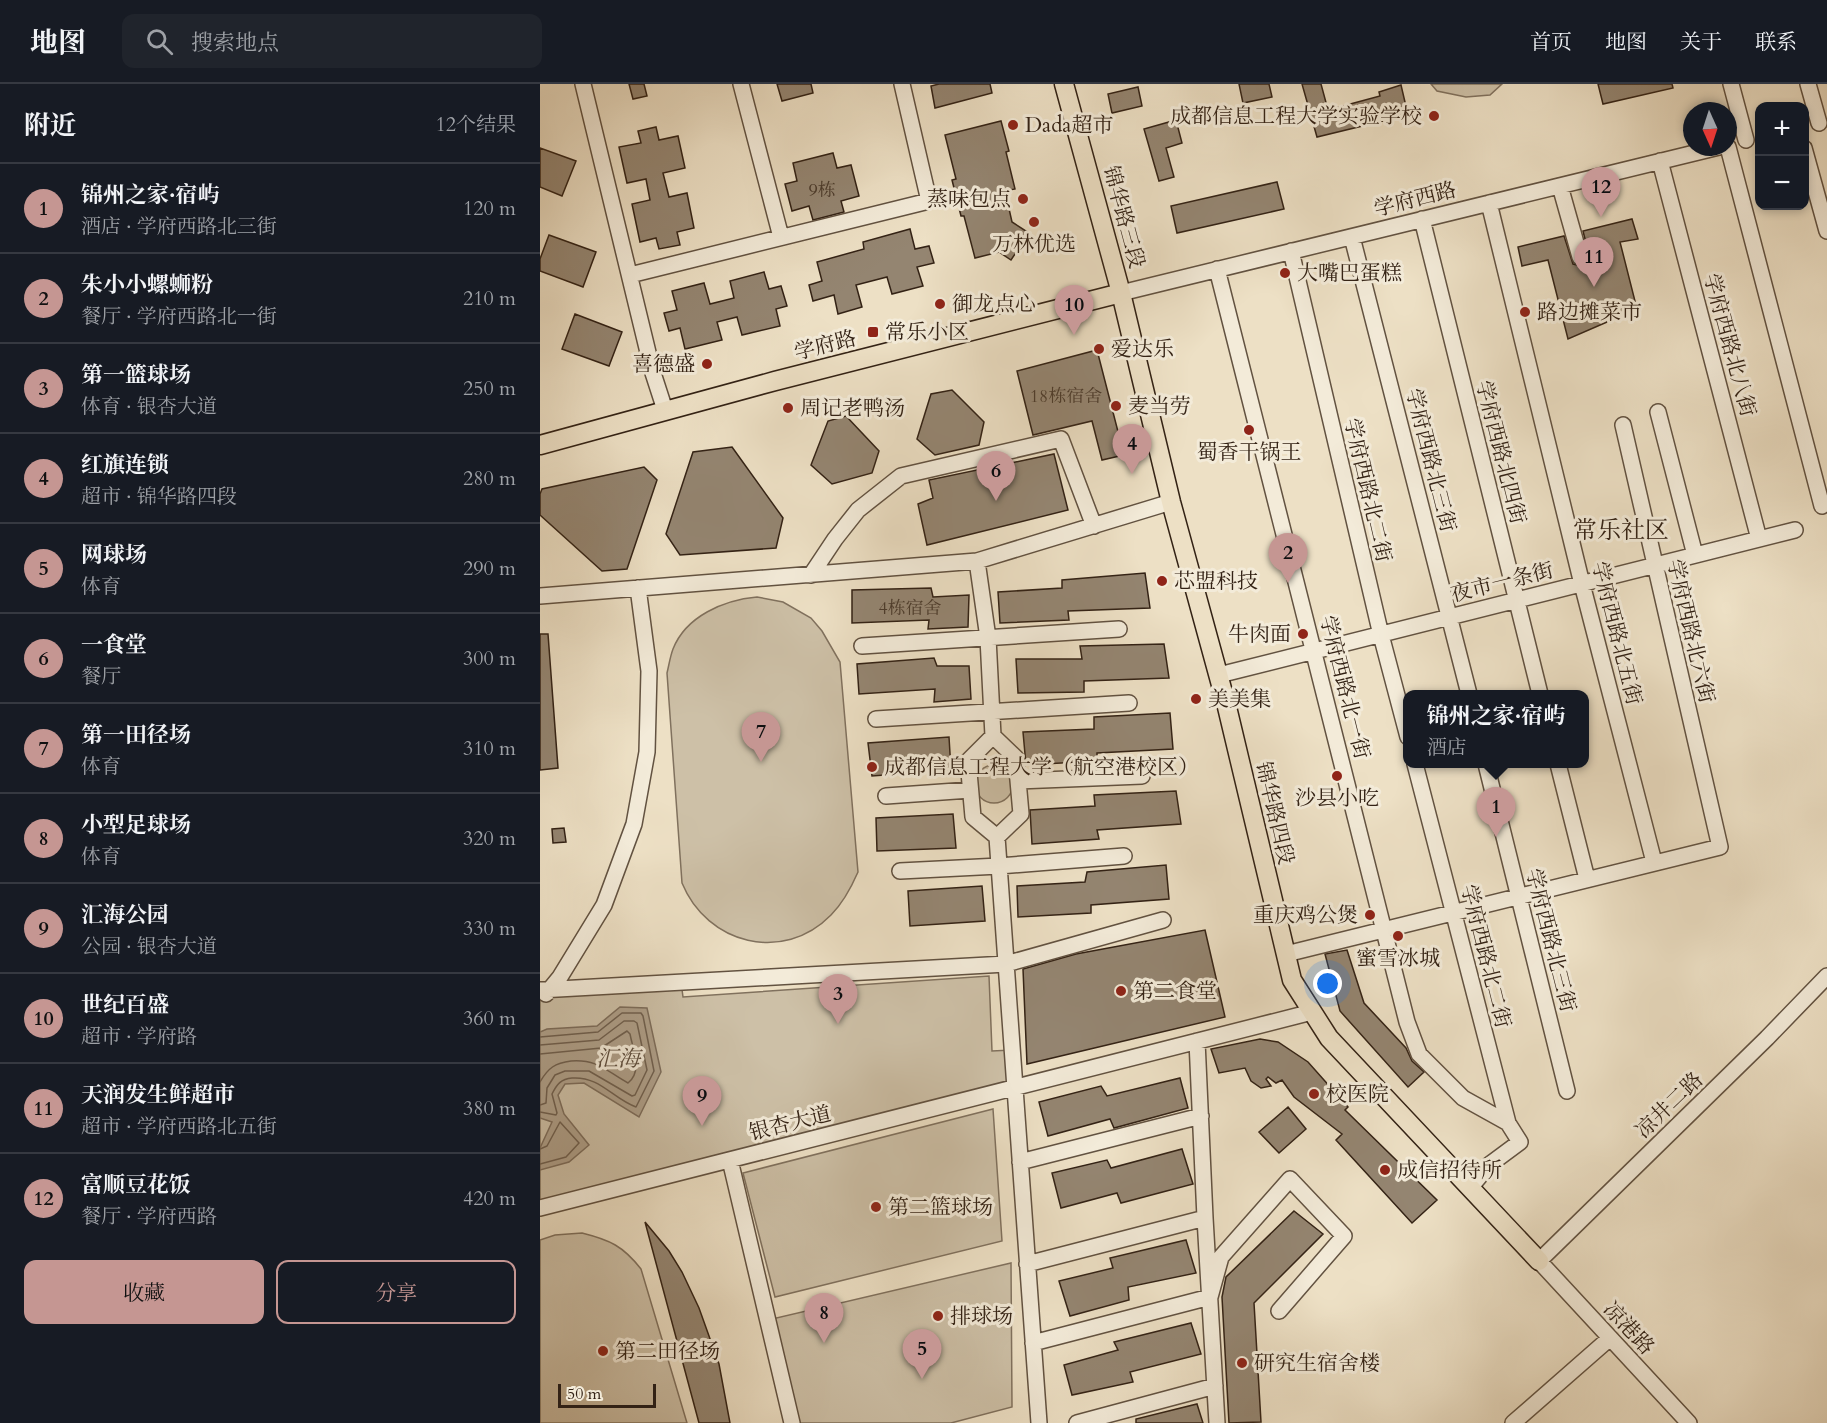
<!DOCTYPE html>
<html lang="zh">
<meta charset="utf-8">
<style>
body{margin:0;font-family:Cardo,"Noto Serif SC",serif;background:#20242c;color:#f1f3f6}
.controls{position:absolute;right:18px;top:18px;display:grid;overflow:hidden;border-radius:12px;box-shadow:0 3px 9px #0003}
.controls button{width:54px;height:54px;display:grid;place-items:center;padding:0;border:0;border-bottom:2px solid #363941;background:#171b24;color:#f1f3f6;font:30px sans-serif}
.compass{position:absolute;left:1143px;top:18px;width:54px;height:54px;border-radius:50%;background:#171b24;box-shadow:0 3px 9px #0003;rotate:177deg}
.scale{position:absolute;left:18px;bottom:15px;width:98px;box-sizing:border-box;padding-left:6px;border:3px solid #332215;border-top:0;font-size:16px;line-height:21px;white-space:nowrap;color:#332215;-webkit-text-stroke:4px #f3ebd9;paint-order:stroke}
.you{position:absolute;left:788px;top:900px;width:21px;height:21px;margin:-15px;border:4px solid #fff;border-radius:50%;background:#1a73e8;box-shadow:0 0 0 9px #1a73e833}
.badge{display:grid;place-items:center;width:39px;height:39px;border-radius:50%;background:#c59692;color:#111;font-size:20px;font-weight:700}
.pin{position:absolute;translate:-50% -50px;filter:drop-shadow(0 2px 3px #0008)}
.pin::after{content:'';position:absolute;top:32px;width:21px;height:18px;background:inherit;clip-path:polygon(0 0,100% 0,50% 100%)}
.popup{position:absolute;left:863px;top:606px;width:186px;height:78px;box-sizing:border-box;display:grid;place-content:center;border-radius:12px;background:#171b24;filter:drop-shadow(0 2px 4px #0005);font-size:20px;white-space:nowrap;color:#9ea1a6}
.popup b{font-size:22px;color:#f1f3f6}
.popup::after{content:'';position:absolute;left:50%;top:100%;margin-left:-12px;border:12px solid transparent;border-top-color:#171b24}
.list{margin:0;padding:0;list-style:none}
h2{display:flex;justify-content:space-between;align-items:center;height:78px;margin:0;padding:0 24px;font-size:26px}
h2 small{font-size:20px;font-weight:400;color:#9ea1a6}
.list li{display:grid;grid-template-columns:39px 1fr auto;gap:18px;align-items:center;box-sizing:border-box;height:90px;padding:0 24px;border-top:2px solid #363941}
.list b{display:block;font-size:22px;white-space:nowrap}
.list p{margin:0;font-size:20px;white-space:nowrap;color:#9ea1a6}
.list em{font-size:20px;font-style:normal;color:#9ea1a6}
.actions{display:flex;gap:12px;padding:18px 24px}
.actions a{flex:1;padding:14px 0;border:2px solid #c59692;border-radius:12px;text-align:center;font-size:21px;color:#c59692}
.actions .main{background:#c59692;color:#111}
.icon{flex:none;width:33px;height:33px;fill:none;stroke:currentColor;stroke-width:2;stroke-linecap:round;stroke-linejoin:round}
.map{position:relative;flex:none;width:1287px;height:1339px;overflow:hidden}
header{display:flex;align-items:center;gap:36px;box-sizing:border-box;height:84px;padding:0 30px;background:#171b24;border-bottom:2px solid #363941}
header strong{font-size:28px}
nav{display:flex;gap:33px;margin-inline-start:auto;font-size:21px}
.search{width:420px;height:54px;background:#20242c;display:flex;align-items:center;gap:15px;box-sizing:border-box;padding:0 21px;border-radius:12px;color:#9ea1a6;font-size:22px}
main{display:flex}
aside{flex:1;background:#171b24}
.map>svg:first-child{display:block}
.green{fill:#cdc0a7;stroke:#80715e;stroke-width:1.5}
.water{fill:#ae9f89;stroke:#7d6d5b;stroke-width:1.5}
.lines{fill:none;stroke-linecap:round;stroke-linejoin:round}
.shore{stroke:#70604f;stroke-width:1.5}
.building{fill:#948571;stroke:#332215;stroke-width:1.5}
.minor-casing{stroke:#625241;stroke-width:18}
.major-casing{stroke:#332215;stroke-width:21}
.minor{stroke:#f3ebd9;stroke-width:15}
.major{stroke:#ede0c5;stroke-width:18}
.poi-dot{fill:#8f2418;stroke:#f3ebd9;stroke-width:2}
.labels{text-anchor:middle;stroke-width:6;stroke-linejoin:round;paint-order:stroke}
.number-label{font-size:18px;fill:#4b3b2c}
.poi-label{font-size:21px;fill:#332215;stroke:#f3ebd9;text-anchor:start}
.street-label{font-size:21px;fill:#332215;stroke:#f3ebd9}
.water-label{font-size:22px;font-style:italic;fill:#5e4e3e;stroke:#f3ebd9}
.quarter-label{font-size:24px;fill:#332215;stroke:#f3ebd9}
</style>
<header>
<strong>地图</strong>
<div class="search"><svg class="icon" aria-label="search" viewBox="0 0 24 24"><circle cx="10" cy="10" r="6"/><path d="M15 15l6 6"/></svg>搜索地点</div>
<nav><a>首页</a><a>地图</a><a>关于</a><a>联系</a></nav>
</header>
<main>
<aside>
<h2>附近<small>12个结果</small></h2>
<ul class="list">
<li><span class="badge">1</span><div><b>锦州之家·宿屿</b><p>酒店 · 学府西路北三街</p></div><em>120 m</em></li>
<li><span class="badge">2</span><div><b>朱小小螺蛳粉</b><p>餐厅 · 学府西路北一街</p></div><em>210 m</em></li>
<li><span class="badge">3</span><div><b>第一篮球场</b><p>体育 · 银杏大道</p></div><em>250 m</em></li>
<li><span class="badge">4</span><div><b>红旗连锁</b><p>超市 · 锦华路四段</p></div><em>280 m</em></li>
<li><span class="badge">5</span><div><b>网球场</b><p>体育</p></div><em>290 m</em></li>
<li><span class="badge">6</span><div><b>一食堂</b><p>餐厅</p></div><em>300 m</em></li>
<li><span class="badge">7</span><div><b>第一田径场</b><p>体育</p></div><em>310 m</em></li>
<li><span class="badge">8</span><div><b>小型足球场</b><p>体育</p></div><em>320 m</em></li>
<li><span class="badge">9</span><div><b>汇海公园</b><p>公园 · 银杏大道</p></div><em>330 m</em></li>
<li><span class="badge">10</span><div><b>世纪百盛</b><p>超市 · 学府路</p></div><em>360 m</em></li>
<li><span class="badge">11</span><div><b>天润发生鲜超市</b><p>超市 · 学府西路北五街</p></div><em>380 m</em></li>
<li><span class="badge">12</span><div><b>富顺豆花饭</b><p>餐厅 · 学府西路</p></div><em>420 m</em></li>
</ul>
<div class="actions"><a class="main">收藏</a><a>分享</a></div>
</aside>
<div class="map">
<svg width="1287" height="1339" viewBox="0 0 1287 1339">
<rect width="100%" height="100%" fill="#ede0c5"/>
<filter id="stains"><feTurbulence type="fractalNoise" baseFrequency=".00333" numOctaves="4"/><feColorMatrix values="0 0 0 0 .2 0 0 0 0 .09 0 0 0 0 .02 0 0 0 .5 -.17"/></filter>
<radialGradient id="worn" r=".72"><stop offset=".6" stop-color="#630" stop-opacity="0"/><stop offset="1" stop-color="#630" stop-opacity=".3"/></radialGradient>
<!-- green -->
<path class="green" d="M891,0H962L950,11L926,13L897,7Z
M217,513L243,518L271,534L282,547L300,578L318,788C311,804 303,819 291,831C243,880 167,860 142,799L127,589C129,581 130,573 133,565C146,532 184,516 217,513Z
M435 700a19 19 0 1 1 38 0a19 19 0 1 1-38 0Z
M449,892L452,967L472,966L475,1003L0,1124V906L141,898L143,913Z
M453,1025L462,1157L235,1213L203,1089Z
M42,1149C70,1156 83,1162 101,1185L147,1339H0V1156L15,1151Z
M471,1179L472,1323L411,1339H257L232,1235Z"/>
<!-- water -->
<path class="water" d="M80,923L107,924L121,988L99,1033L44,999L25,1000L18,1011L24,1030L49,1061L29,1078L0,1086V1064L12,1038L0,1034V948L7,945L57,942Z"/>
<g class="lines">
<!-- shore -->
<path class="shore" d="M0,953L58,948L82,929H101L103,932L114,987L96,1023C73,1015 60,992 32,994C21,995 17,1000 12,1010L17,1029L16,1031L0,1028
M0,961L59,956L84,937H94L97,939L107,986L95,1011L92,1012L49,987H25L15,991L7,1004L6,1019L0,1021
M0,970L61,964L87,947L90,950C93,966 103,987 88,999C66,987 58,975 31,977C15,979 8,984 0,998
M0,1065L7,1062L20,1038L39,1059L26,1073L0,1080"/>
</g>
<!-- building -->
<path class="building" d="M89,0H104L107,12L93,15Z
M237,0H271L273,9L242,17Z
M399,0H450L452,9L395,24L391,2Z
M699,0H729L732,13L703,19Z
M762,0H781L788,26L840,12L839,8L861,1L868,31L777,53Z
M1058,0H1132L1133,4L1063,20Z
M598,3L602,22L572,29L568,10Z
M636,36L642,59L626,64L634,93L619,97L604,45Z
M461,37L469,67L466,68L475,105L465,107L472,138L489,149L471,176L459,168L435,174L424,132H421L412,96L416,95L405,51Z
M116,43L119,56L138,52L145,84L123,89L129,113L147,109L154,144L137,148L140,161L119,165L116,154L100,158L92,120L110,116L106,95L87,99L79,63L101,59L98,47Z
M0,64L36,77L22,112L0,103Z
M293,69L297,84L311,81L319,112L301,117L304,128L273,136L269,122L252,127L245,100L257,97L253,79Z
M737,98L744,125L637,149L631,122Z
M1092,135L1098,155L1080,158L1097,225L1028,255L1008,176L982,182L978,163L1024,152L1033,180L1042,182L1047,179L1050,175L1043,147Z
M370,145L375,165L389,162L394,179L377,183L383,202L352,210L347,193L316,201L322,223L298,230L294,211L273,217L269,201L282,197L277,178L324,165L323,158Z
M9,151L56,168L43,203L0,187V175Z
M224,188L229,205L241,202L247,222L236,225L240,242L202,251L197,233L177,238L182,256L145,265L140,244L129,247L124,229L137,226L132,207L164,199L170,220L194,214L190,197Z
M35,230L82,248L69,282L22,265Z
M557,266L584,371L562,376L552,337L493,351L477,287Z
M412,306L444,338L439,361L395,371L377,355L391,310Z
M306,332L339,367L332,389L292,400L271,381L288,337Z
M192,363L243,434L236,464L140,471L126,450L153,368Z
M514,370L528,426L387,461L378,420L393,414L389,396Z
M104,383L117,396L87,485L62,487L0,431V410L2,405Z
M605,489L610,524L528,527L529,536L460,539L458,508L522,504V496Z
M391,504L393,513L429,511L428,543L388,545L389,536L312,539V506Z
M0,550H8L18,684L0,686Z
M624,560L629,594L544,597V608L478,609L476,575H542L540,562Z
M394,574L397,582H429L431,615L394,618L395,605L319,610L317,580Z
M630,629L633,665L557,669V677L486,681L483,648L554,645V633Z
M409,653L411,686L332,692L328,659Z
M636,707L641,740L557,746L559,755L492,760L490,726L555,722L554,711Z
M413,730L416,764L337,767L336,734Z
M24,744L26,758L13,759L12,745Z
M626,781L629,815L551,821V829L478,833L477,802L545,798L547,788Z
M442,802L445,837L370,842L368,807Z
M665,846L685,933L487,980L483,885L536,870Z
M807,866L824,919L866,964L872,977L884,988L868,1003L800,927L785,870Z
M720,955L738,958L768,978L808,1023L805,1026L897,1116L872,1139L796,1056L802,1050L754,1013L742,996L736,999L728,993L726,995L731,1002L721,1004L711,997L705,984L679,989L671,965Z
M640,994L648,1024L574,1044L570,1035L508,1052L499,1018L561,1002L567,1012Z
M748,1023L766,1045L739,1069L719,1048Z
M642,1065L653,1100L581,1119L577,1109L521,1124L512,1089L567,1076L571,1084Z
M754,1127L783,1150L714,1219L721,1338L689,1339L682,1213L686,1193Z
M105,1138L129,1167L142,1188L159,1224L179,1280L190,1339H159Z
M646,1156L656,1189L588,1203L589,1216L530,1232L519,1197L573,1184L570,1174Z
M651,1239L661,1270L590,1288L593,1298L532,1311L524,1281L578,1266L574,1258Z
M657,1320L663,1339H596V1335Z"/>
<g class="lines">
<defs>
<path id="minor" d="M43,0L113,289L125,326
M201,0L241,153
M1191,0L1206,56
M1268,0L1279,39
M1188,63L1282,422
M1264,64L1287,147
M1120,77L1219,455
M1020,102L1040,173
M949,119L1042,500L1114,778
M882,135L1000,610
M812,153L929,610
M751,167L841,551L868,653
M677,185L867,938L879,970L923,1014L968,1039L980,1058L949,1081L930,1104
M90,191L389,117L362,0
M581,209L1179,63
M1118,328L1155,471
M437,477L448,554L453,652L428,677L433,733L457,753L499,1339
M271,491L295,455L318,426L361,392L521,355L554,442
M0,512L437,477L631,418
M322,562L579,545
M679,591L1255,446
M336,635L589,619
M453,652L476,674L481,730L457,753
M875,680L968,1039
M946,680L1027,1007
M1018,680L1047,795
M478,697L602,692
M346,712L430,706
M360,787L459,782L584,772
M746,870L1180,763L1083,341
M0,906L466,880L623,836
M6,910L20,893L64,821L94,740L107,668L109,587L98,504
M190,1076L252,1339
M480,1078L661,1032
M0,1124L772,928
M665,1134L677,1339
M487,1180L665,1134L657,957
M493,1259L670,1213L681,1173L750,1095L804,1152L739,1227
M537,1339L675,1302
M973,1339L1070,1254
M1149,1339L999,1177L1227,954L1287,892"/>
<path id="major" d="M524,0L581,209L631,418L687,623L752,896L789,954L999,1177
M0,361L235,297L581,209"/>
</defs>
<!-- minor casing -->
<use href="#minor" class="minor-casing"/>
<!-- major casing -->
<use href="#major" class="major-casing"/>
<!-- minor -->
<use href="#minor" class="minor"/>
<!-- major -->
<use href="#major" class="major"/>
</g>
<!-- markers -->
<g class="poi-dot">
<circle cx="894" cy="32" r="6"/>
<circle cx="473" cy="41" r="6"/>
<circle cx="483" cy="115" r="6"/>
<circle cx="494" cy="138" r="6"/>
<circle cx="745" cy="189" r="6"/>
<circle cx="400" cy="220" r="6"/>
<circle cx="985" cy="228" r="6"/>
<rect x="327" y="242" width="12" height="12" rx="3"/>
<circle cx="559" cy="265" r="6"/>
<circle cx="167" cy="280" r="6"/>
<circle cx="576" cy="322" r="6"/>
<circle cx="248" cy="324" r="6"/>
<circle cx="709" cy="346" r="6"/>
<circle cx="622" cy="497" r="6"/>
<circle cx="763" cy="550" r="6"/>
<circle cx="656" cy="615" r="6"/>
<circle cx="332" cy="683" r="6"/>
<circle cx="797" cy="692" r="6"/>
<circle cx="830" cy="831" r="6"/>
<circle cx="858" cy="852" r="6"/>
<circle cx="581" cy="907" r="6"/>
<circle cx="774" cy="1010" r="6"/>
<circle cx="845" cy="1086" r="6"/>
<circle cx="336" cy="1123" r="6"/>
<circle cx="398" cy="1232" r="6"/>
<circle cx="63" cy="1267" r="6"/>
<circle cx="702" cy="1279" r="6"/>
</g>
<g class="labels">
<!-- number labels -->
<g class="number-label">
<text x="282" y="112">9栋</text>
<text x="526" y="318">18栋宿舍</text>
<text x="370" y="530">4栋宿舍</text>
</g>
<!-- poi labels -->
<g class="poi-label">
<text x="882" y="39" text-anchor="end">成都信息工程大学实验学校</text>
<text x="485" y="48">Dada超市</text>
<text x="471" y="122" text-anchor="end">蒸味包点</text>
<text x="494" y="167" text-anchor="middle">万林优选</text>
<text x="757" y="196">大嘴巴蛋糕</text>
<text x="412" y="227">御龙点心</text>
<text x="997" y="235">路边摊菜市</text>
<text x="345" y="255">常乐小区</text>
<text x="571" y="272">爱达乐</text>
<text x="155" y="287" text-anchor="end">喜德盛</text>
<text x="588" y="329">麦当劳</text>
<text x="260" y="331">周记老鸭汤</text>
<text x="709" y="375" text-anchor="middle">蜀香干锅王</text>
<text x="634" y="504">芯盟科技</text>
<text x="751" y="557" text-anchor="end">牛肉面</text>
<text x="668" y="622">美美集</text>
<text x="344" y="690">成都信息工程大学（航空港校区）</text>
<text x="797" y="721" text-anchor="middle">沙县小吃</text>
<text x="818" y="838" text-anchor="end">重庆鸡公煲</text>
<text x="858" y="881" text-anchor="middle">蜜雪冰城</text>
<text x="593" y="914">第二食堂</text>
<text x="786" y="1017">校医院</text>
<text x="857" y="1093">成信招待所</text>
<text x="348" y="1130">第二篮球场</text>
<text x="410" y="1239">排球场</text>
<text x="75" y="1274">第二田径场</text>
<text x="714" y="1286">研究生宿舍楼</text>
</g>
<!-- street labels -->
<g class="street-label">
<text transform="translate(875 115) rotate(-14)" y="7">学府西路</text>
<text transform="translate(584 133) rotate(75)" y="7">锦华路三段</text>
<text transform="translate(285 261) rotate(-14)" y="7">学府路</text>
<text transform="translate(1190 261) rotate(75)" y="7">学府西路北八街</text>
<text transform="translate(961 368) rotate(76)" y="7">学府西路北四街</text>
<text transform="translate(891 376) rotate(76)" y="7">学府西路北三街</text>
<text transform="translate(828 406) rotate(77)" y="7">学府西路北二街</text>
<text transform="translate(962 498) rotate(-14)" y="7">夜市一条街</text>
<text transform="translate(1151 547) rotate(77)" y="7">学府西路北六街</text>
<text transform="translate(1077 549) rotate(76)" y="7">学府西路北五街</text>
<text transform="translate(805 603) rotate(76)" y="7">学府西路北一街</text>
<text transform="translate(735 729) rotate(77)" y="7">锦华路四段</text>
<text transform="translate(1011 856) rotate(76)" y="7">学府西路北三街</text>
<text transform="translate(946 872) rotate(76)" y="7">学府西路北二街</text>
<text transform="translate(1129 1021) rotate(-44)" y="7">凉井二路</text>
<text transform="translate(250 1039) rotate(-14)" y="7">银杏大道</text>
<text transform="translate(1089 1244) rotate(47)" y="7">凉港路</text>
</g>
<!-- water labels -->
<g class="water-label">
<text x="78" y="982">汇海</text>
</g>
<!-- quarter labels -->
<g class="quarter-label">
<text x="1081" y="454">常乐社区</text>
</g>
</g>
<rect width="100%" height="100%" filter="url(#stains)"/>
<rect width="100%" height="100%" fill="url(#worn)"/>
</svg>
<div class="controls">
<button>+</button>
<button>−</button>
</div>
<svg class="compass" viewBox="-18 -18 36 36"><path d="M0-13l5 13h-10z" fill="#e53935"/><path d="M0 13l5-13h-10z" fill="#9ea1a6"/></svg>
<div class="scale">50 m</div>
<div class="you"></div>
<div class="pin badge" style="left:956px;top:753px">1</div>
<div class="popup"><b>锦州之家·宿屿</b>酒店</div>
<div class="pin badge" style="left:748px;top:499px">2</div>
<div class="pin badge" style="left:298px;top:940px">3</div>
<div class="pin badge" style="left:592px;top:390px">4</div>
<div class="pin badge" style="left:382px;top:1295px">5</div>
<div class="pin badge" style="left:456px;top:417px">6</div>
<div class="pin badge" style="left:221px;top:678px">7</div>
<div class="pin badge" style="left:284px;top:1259px">8</div>
<div class="pin badge" style="left:162px;top:1042px">9</div>
<div class="pin badge" style="left:534px;top:251px">10</div>
<div class="pin badge" style="left:1054px;top:203px">11</div>
<div class="pin badge" style="left:1061px;top:133px">12</div>
</div>
</main>
